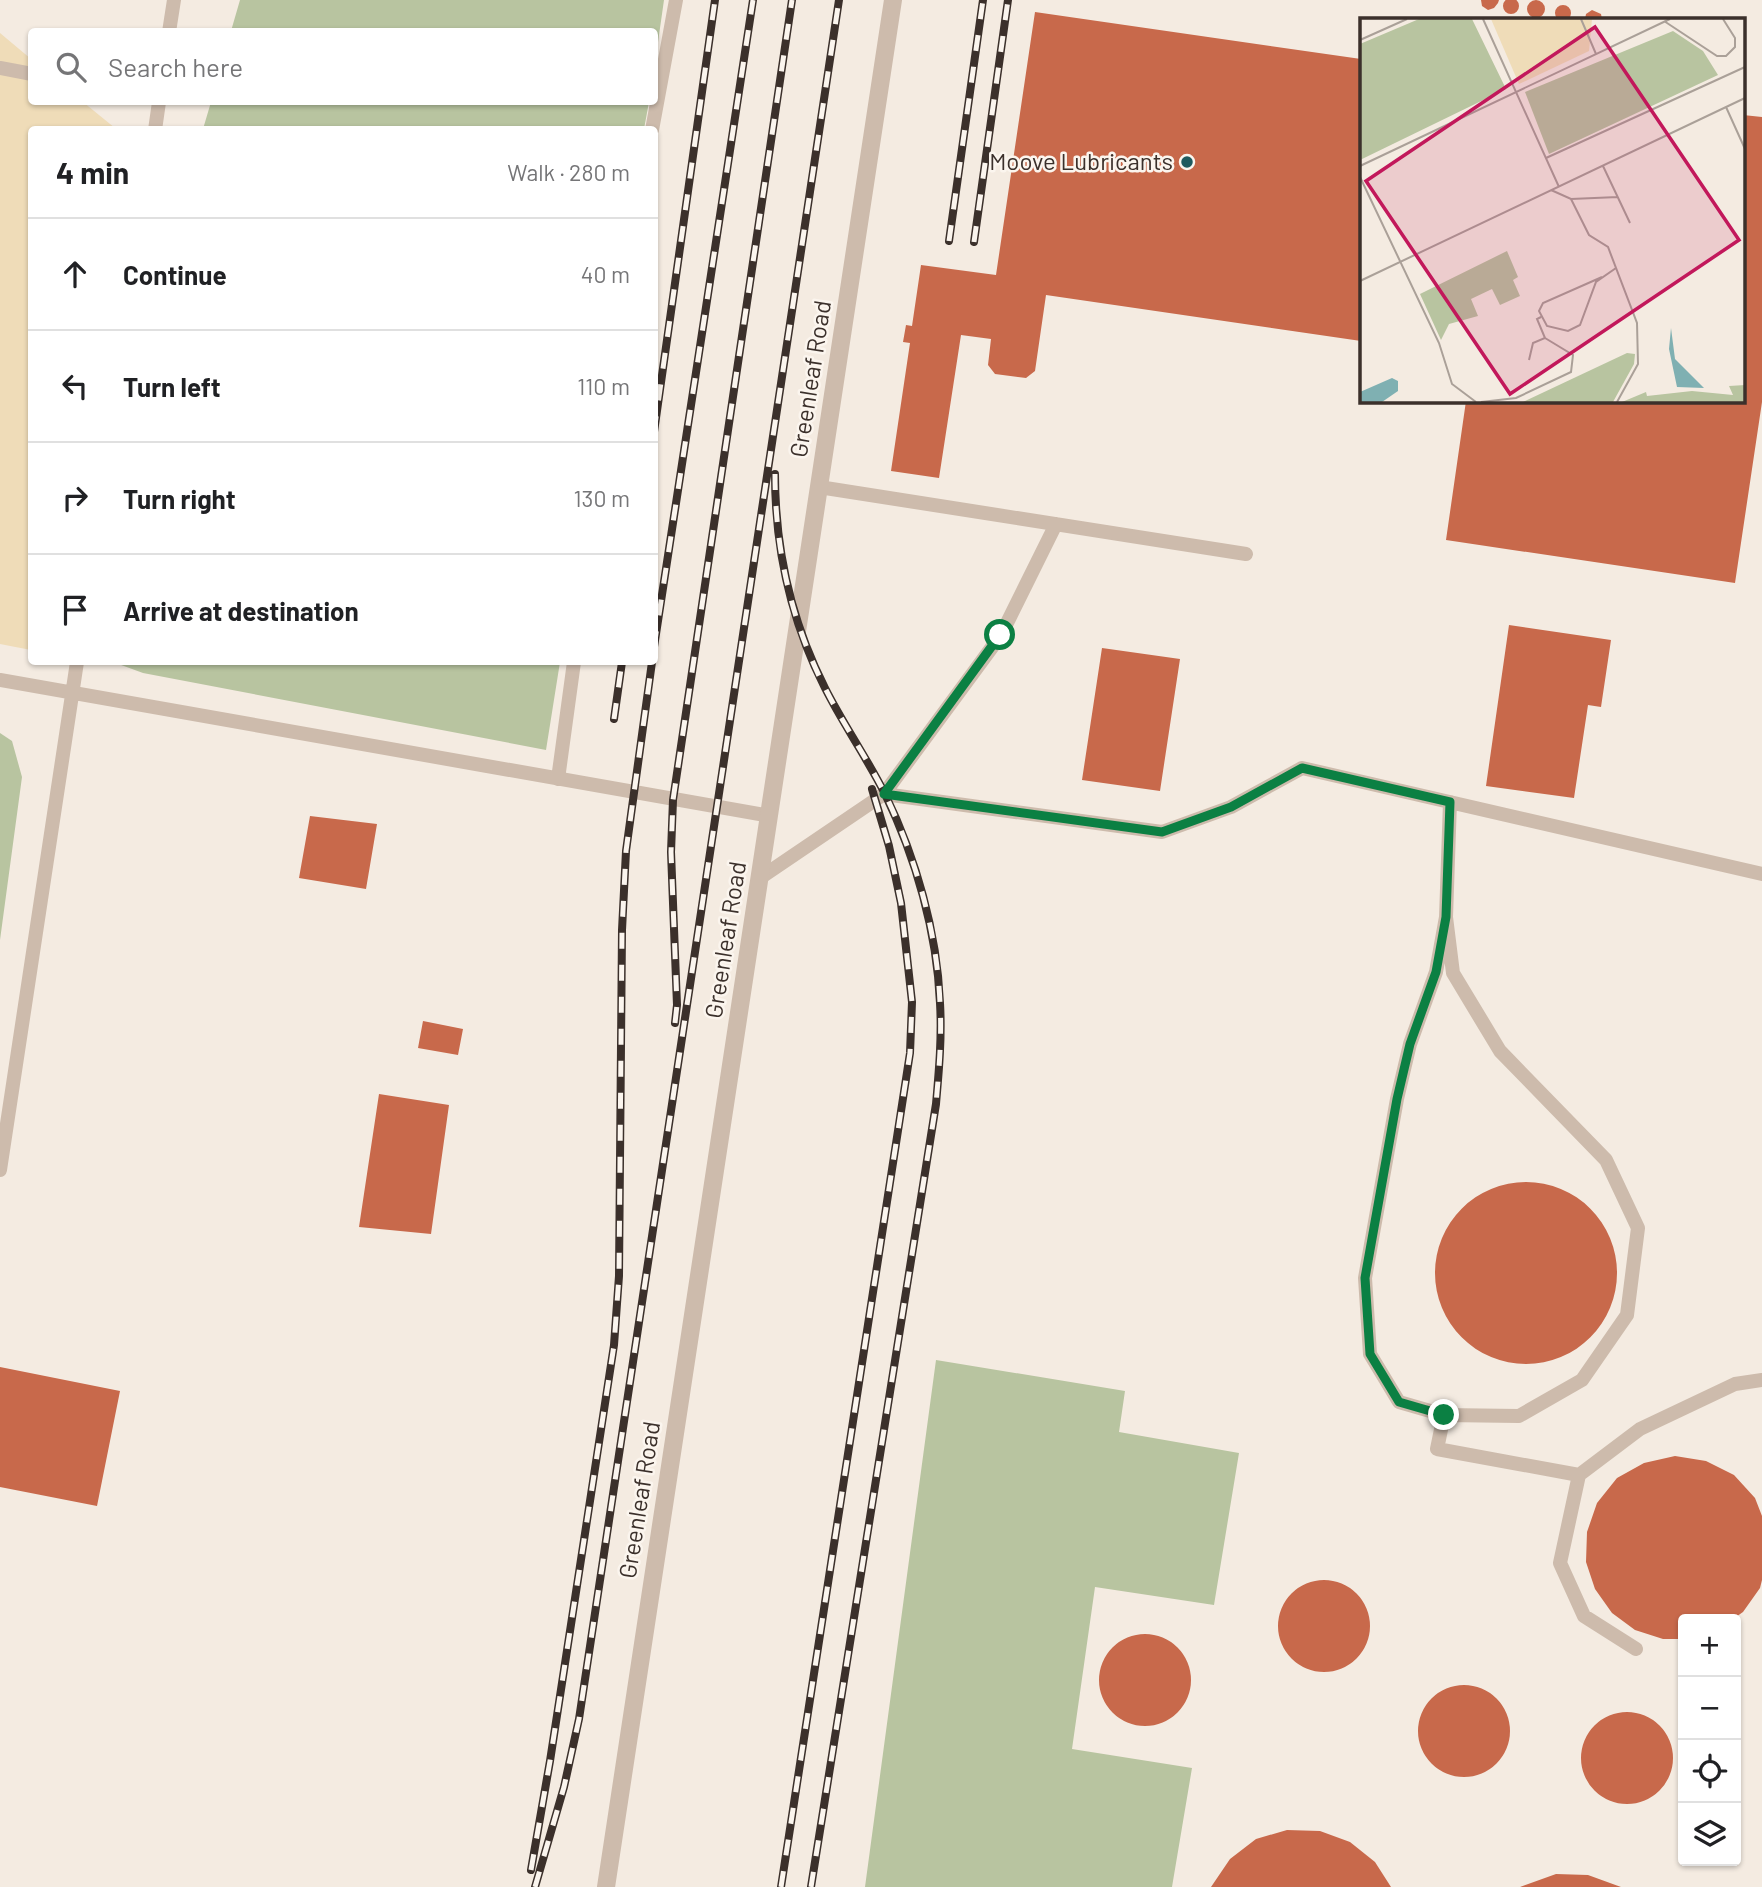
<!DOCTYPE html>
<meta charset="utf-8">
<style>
body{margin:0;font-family:Barlow,sans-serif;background:#f2f2f2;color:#202124}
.controls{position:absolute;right:21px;bottom:21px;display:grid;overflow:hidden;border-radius:7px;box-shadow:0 2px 5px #0004}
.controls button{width:63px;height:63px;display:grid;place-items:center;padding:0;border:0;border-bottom:2px solid #e0e0e0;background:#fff;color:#202124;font:35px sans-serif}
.stop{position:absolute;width:21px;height:21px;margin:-16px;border:5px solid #0b8043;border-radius:50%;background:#fff}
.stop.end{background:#0b8043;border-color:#fff;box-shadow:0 2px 7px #0008}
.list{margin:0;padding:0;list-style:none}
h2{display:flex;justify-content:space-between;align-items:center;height:91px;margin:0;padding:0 28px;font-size:30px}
h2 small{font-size:23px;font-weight:400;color:#757577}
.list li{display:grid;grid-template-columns:46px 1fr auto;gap:21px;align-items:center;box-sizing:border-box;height:112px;padding:0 28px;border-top:2px solid #e0e0e0}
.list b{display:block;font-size:26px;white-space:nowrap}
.list em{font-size:23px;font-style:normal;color:#757577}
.icon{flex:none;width:38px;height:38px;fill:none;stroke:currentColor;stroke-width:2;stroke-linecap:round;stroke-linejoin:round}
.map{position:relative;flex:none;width:1762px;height:1887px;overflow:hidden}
.search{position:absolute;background:#fff;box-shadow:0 2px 5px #0004;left:28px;top:28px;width:630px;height:77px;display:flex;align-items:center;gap:18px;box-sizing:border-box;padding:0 24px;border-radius:7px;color:#757577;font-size:26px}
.panel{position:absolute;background:#fff;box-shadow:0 2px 5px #0004;left:28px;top:126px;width:630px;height:539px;border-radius:7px}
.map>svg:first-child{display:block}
.green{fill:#b8c4a0}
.sand{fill:#efdcb8}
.building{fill:#c8694b}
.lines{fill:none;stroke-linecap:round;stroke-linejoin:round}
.service{stroke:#cdbbac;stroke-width:14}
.minor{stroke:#cdbbac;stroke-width:18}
.rail-casing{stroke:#3b302b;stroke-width:8}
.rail{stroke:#fbf5ee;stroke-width:5;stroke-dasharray:16;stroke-linecap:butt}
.route{stroke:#0b8043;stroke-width:9}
.poi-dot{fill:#1f5a5e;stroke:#fbf5ee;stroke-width:2.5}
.labels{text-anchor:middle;stroke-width:5;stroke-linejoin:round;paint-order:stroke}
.poi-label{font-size:24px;fill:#3b302b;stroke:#fbf5ee;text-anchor:end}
.street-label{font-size:24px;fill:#3b302b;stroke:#fbf5ee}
.inset-road{fill:none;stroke:#aaa098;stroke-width:2}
.view{fill:#c2185b;fill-opacity:0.15;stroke:#c2185b;stroke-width:3.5}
.inset-edge{fill:none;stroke:#3b302b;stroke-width:3.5}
</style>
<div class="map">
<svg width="1762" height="1887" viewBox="0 0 1762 1887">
<rect width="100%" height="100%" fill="#f4ebe1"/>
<!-- green -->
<path class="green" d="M240,0H664L655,63L654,32L231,31Z
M211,102H649L644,129H203Z
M113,662H560L546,750L143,673Z
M0,733L12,741L22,777L0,940Z
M936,1360L1125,1391L1119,1432L1239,1453L1214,1605L1095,1587L1072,1749L1192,1768L1172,1887H865Z"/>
<!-- sand -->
<path class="sand" d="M0,33L31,59L32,102H83L115,128V130H32L31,650L0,644Z"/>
<!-- building -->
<path class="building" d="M1503 6a8 8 0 1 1 16 0a8 8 0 1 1-16 0Z
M1481,0H1499L1498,3L1494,8L1488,10L1482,6Z
M1527 9a9 9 0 1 1 18 0a9 9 0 1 1-18 0Z
M1555 13a8 8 0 1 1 16 0a8 8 0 1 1-16 0Z
M1592,10L1601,14L1602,19H1585L1586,14Z
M1035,12L1361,59V341L1046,295L1035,371L1026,378L995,374L988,365L991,339L961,335L939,478L891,471L910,343L903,342L906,325L912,326L921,265L996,275Z
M1743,115L1762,117V402L1735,583L1446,540L1466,401H1743Z
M1509,625L1611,640L1601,707L1588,705L1574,798L1486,786Z
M1102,648L1180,659L1160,791L1082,780Z
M310,816L377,824L366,889L299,878Z
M423,1021L463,1029L458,1055L418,1048Z
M379,1094L449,1105L431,1234L359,1227Z
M1435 1273a91 91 0 1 1 182 0a91 91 0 1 1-182 0Z
M0,1367L120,1391L97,1506L0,1487Z
M1675,1456L1706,1461L1734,1475L1755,1498L1762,1516V1580L1760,1588L1743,1612L1733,1619H1683V1639H1663L1635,1630L1612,1613L1595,1589L1586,1562L1587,1532L1597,1503L1617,1478L1644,1463Z
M1278 1626a46 46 0 1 1 92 0a46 46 0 1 1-92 0Z
M1099 1680a46 46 0 1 1 92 0a46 46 0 1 1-92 0Z
M1418 1731a46 46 0 1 1 92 0a46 46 0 1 1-92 0Z
M1581 1758a46 46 0 1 1 92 0a46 46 0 1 1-92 0Z
M1287,1830L1320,1831L1350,1842L1375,1862L1391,1887H1211L1230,1859L1256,1839Z
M1556,1874L1588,1875L1621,1887H1520Z"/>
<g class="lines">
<!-- service -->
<path class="service" d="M169,32L174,0
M0,68L32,74
M155,130L159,102
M652,130L676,0
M819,487L1246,554
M0,680L770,816
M558,779L574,662
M884,794L1162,832L1231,807L1302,768L1762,874
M760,878L884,794L1001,635L1056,524
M1446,917L1436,972L1410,1044L1397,1099L1365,1278L1370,1354L1399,1402L1444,1415L1519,1416L1582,1380L1627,1315L1638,1228L1606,1160L1500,1051L1453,973L1446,917L1450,802
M0,1170L77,662
M1444,1415L1437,1449L1579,1475L1560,1563L1584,1616L1636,1649
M1579,1475L1640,1429L1735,1384L1762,1380"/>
<!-- minor -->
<path class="minor" d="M606,1887L893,0"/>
<defs>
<path id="rail" d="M949,241L983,0
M974,242L1008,0
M654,432L715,0
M775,474C775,549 791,621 825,688C843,724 867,758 885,794C916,858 937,932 940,1003C942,1037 939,1070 936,1104L811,1887
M654,647L753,0
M614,719L622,662
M675,1023L677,1005L671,852L673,800L792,0
M531,1870L550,1761L614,1345L619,1276L622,930L626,851L652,662
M535,1887L564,1787L579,1719L839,0
M781,1887L910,1053L912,1002L901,903L889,846L872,789"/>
</defs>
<!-- rail casing -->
<use href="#rail" class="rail-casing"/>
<!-- rail -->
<use href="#rail" class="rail"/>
</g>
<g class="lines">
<!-- route -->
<path class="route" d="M1000,635L884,794L1162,832L1231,807L1302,768L1450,802L1446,917L1436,972L1410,1044L1397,1099L1365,1278L1370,1354L1399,1402L1444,1415"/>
</g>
<!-- markers -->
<circle class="poi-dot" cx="1187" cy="162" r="7"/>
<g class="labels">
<!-- poi labels -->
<g class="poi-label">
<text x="1173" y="170">Moove Lubricants</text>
</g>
<!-- street labels -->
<g class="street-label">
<text transform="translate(811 379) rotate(-81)" y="8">Greenleaf Road</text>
<text transform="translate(726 940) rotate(-81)" y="8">Greenleaf Road</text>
<text transform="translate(640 1500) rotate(-81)" y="8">Greenleaf Road</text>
</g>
</g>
<!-- overview -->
<g transform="translate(1360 18)">
<rect width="385" height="385" fill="#f4ebe1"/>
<path d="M59,1H112L146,71L0,142V26ZM313,13L343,33L358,57L189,136L165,74ZM147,233L158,259L153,262L160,278L140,287L132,271L111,281L118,298L89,306L81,322L60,276ZM267,335L275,336L274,346L253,384H163ZM385,367V384H262L286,374L287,378L332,373L373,377L369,368Z" fill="#b8c4a0"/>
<path d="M131,1H232L229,33L159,66Z" fill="#efdcb8"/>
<path d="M311,310L315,341L344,370L317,369L309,331ZM32,360L38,363V373L22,384H0V374Z" fill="#7fb0b2"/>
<path class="inset-road" d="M123,1L199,169M221,1L236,36M304,3L357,38H366L375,29V20L363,1M0,22L47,1M366,89L385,131M186,140L385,49M0,148L310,1M243,148L270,205M0,159L79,325L92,366L116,384M191,172L211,181L258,179M211,181L229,217L248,229L277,305L278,346L257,384M242,259L183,285L179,293L187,308L208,313L220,307L236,264L256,250M0,263L385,80M169,342L173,325L185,320L177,301L181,299M121,384L156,380L211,354L213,337L185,320"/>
<path class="view" d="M235,9L379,222L150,376L6,163Z"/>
<rect width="385" height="385" class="inset-edge"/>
</g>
</svg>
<div class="controls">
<button>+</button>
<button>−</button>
<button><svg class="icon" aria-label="locate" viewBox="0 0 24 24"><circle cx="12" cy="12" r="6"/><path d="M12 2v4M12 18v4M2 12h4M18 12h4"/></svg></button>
<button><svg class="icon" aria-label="layers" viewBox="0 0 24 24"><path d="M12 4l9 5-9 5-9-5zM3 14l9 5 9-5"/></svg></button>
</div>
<div class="stop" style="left:1000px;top:635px"></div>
<div class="stop end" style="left:1444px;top:1415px"></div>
<div class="search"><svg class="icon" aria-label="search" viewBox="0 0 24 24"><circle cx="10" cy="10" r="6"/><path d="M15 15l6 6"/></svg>Search here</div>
<section class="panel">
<h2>4 min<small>Walk · 280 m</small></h2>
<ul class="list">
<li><svg class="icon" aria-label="ahead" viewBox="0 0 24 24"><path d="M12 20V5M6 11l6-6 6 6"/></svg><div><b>Continue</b></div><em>40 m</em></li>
<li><svg class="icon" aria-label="left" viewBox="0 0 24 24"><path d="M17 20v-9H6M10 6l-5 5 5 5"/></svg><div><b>Turn left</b></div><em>110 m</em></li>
<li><svg class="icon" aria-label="right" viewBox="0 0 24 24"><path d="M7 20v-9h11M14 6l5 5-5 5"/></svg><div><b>Turn right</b></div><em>130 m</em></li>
<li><svg class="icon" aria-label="arrive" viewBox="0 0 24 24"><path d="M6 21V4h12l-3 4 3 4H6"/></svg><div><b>Arrive at destination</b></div></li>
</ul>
</section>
</div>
